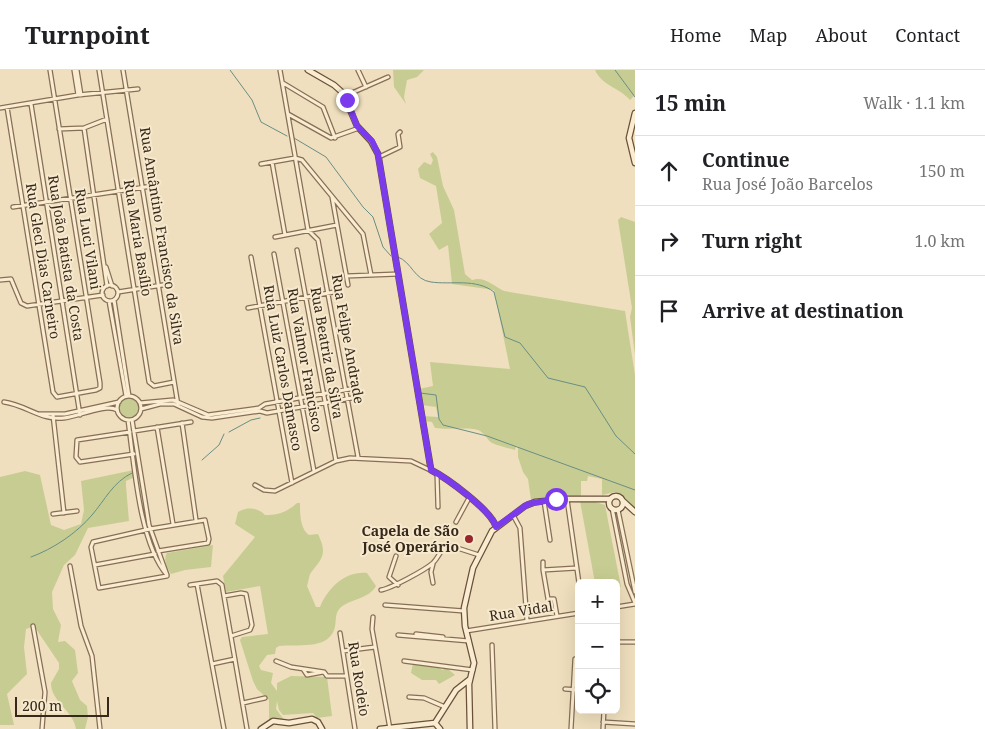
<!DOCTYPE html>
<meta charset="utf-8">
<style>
body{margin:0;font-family:"Noto Serif",serif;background:#f2f2f2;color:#202124}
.controls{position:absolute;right:15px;bottom:15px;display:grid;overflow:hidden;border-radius:8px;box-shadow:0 5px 20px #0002}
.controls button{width:45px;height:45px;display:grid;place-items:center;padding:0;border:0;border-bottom:1px solid #e0e0e0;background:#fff;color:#202124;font:25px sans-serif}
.scale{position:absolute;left:15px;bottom:12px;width:94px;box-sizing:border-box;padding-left:5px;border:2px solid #36281b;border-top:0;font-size:14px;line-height:18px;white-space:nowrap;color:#36281b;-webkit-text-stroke:4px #f6e9ce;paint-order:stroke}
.stop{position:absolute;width:15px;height:15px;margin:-11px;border:4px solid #7c3aed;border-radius:50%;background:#fff}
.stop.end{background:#7c3aed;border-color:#fff;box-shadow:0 1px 5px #0008}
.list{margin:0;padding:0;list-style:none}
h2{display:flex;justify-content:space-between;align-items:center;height:65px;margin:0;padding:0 20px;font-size:21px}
h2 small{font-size:16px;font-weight:400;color:#757577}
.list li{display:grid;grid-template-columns:32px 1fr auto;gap:15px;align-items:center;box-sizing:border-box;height:70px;padding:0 20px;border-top:1px solid #e0e0e0}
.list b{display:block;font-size:19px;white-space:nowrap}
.list p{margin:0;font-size:16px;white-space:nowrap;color:#757577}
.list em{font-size:16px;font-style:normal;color:#757577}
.icon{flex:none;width:28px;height:28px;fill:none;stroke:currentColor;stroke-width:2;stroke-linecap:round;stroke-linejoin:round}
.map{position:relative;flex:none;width:635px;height:659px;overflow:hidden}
header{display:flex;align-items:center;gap:30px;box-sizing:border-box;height:70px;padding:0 25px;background:#fff;border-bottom:1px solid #e0e0e0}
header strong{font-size:24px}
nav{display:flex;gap:28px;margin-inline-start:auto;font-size:18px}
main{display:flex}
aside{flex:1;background:#fff}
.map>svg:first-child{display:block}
.green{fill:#c7cd92}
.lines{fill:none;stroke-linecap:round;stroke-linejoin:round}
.stream{stroke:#698e84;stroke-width:1}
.street-casing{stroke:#876f56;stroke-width:5.5}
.secondary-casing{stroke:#69503a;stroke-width:7}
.street{stroke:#faecd1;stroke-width:3}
.secondary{stroke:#faecd1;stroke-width:4.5}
.route{stroke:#7c3aed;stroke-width:6}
.poi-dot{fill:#982529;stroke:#f6e9ce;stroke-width:2}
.labels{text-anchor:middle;stroke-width:4;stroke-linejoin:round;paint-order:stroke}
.street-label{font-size:14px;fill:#36281b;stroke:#f6e9ce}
.poi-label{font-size:14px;font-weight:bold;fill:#36281b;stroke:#f6e9ce;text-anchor:end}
</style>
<header>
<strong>Turnpoint</strong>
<nav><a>Home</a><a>Map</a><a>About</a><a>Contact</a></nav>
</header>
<main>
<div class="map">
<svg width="635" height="659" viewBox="0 0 635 659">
<rect width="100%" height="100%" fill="#efdfbe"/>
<!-- green -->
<path class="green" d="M393,0H424L417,7L407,10L404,27L406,34L394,17Z
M595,0H635V25L630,30C620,18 601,15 595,0Z
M433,82L437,87L443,116L454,140L465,204L472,210C485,206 493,216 504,221L625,241L635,305V438L621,424L615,422L602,425V409L588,406L587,411H581V427L531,430L528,409L523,402L518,387V377L516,376L515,380C508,378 499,376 492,373C487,370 485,363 478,360C467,357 448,360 435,358L432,352L424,351L423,346L438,347L436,337L422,335L419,319L433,316L430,292L510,299L494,220L452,214L448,175L439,180L429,164L442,153L436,116L420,108L418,99L424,92L431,95L433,90L430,84Z
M621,147L635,152V285L630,247L632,238L618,150Z
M119 338a10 10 0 1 1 20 0a10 10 0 1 1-20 0Z
M134,400L135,407L126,411V416L129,451L88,458L75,485L64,495L52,522L53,539L61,555L58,572L65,571L75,580L78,603L72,611L80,630L87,636L88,647L85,659H76C73,640 51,632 51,613L59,599V593L34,556L26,559L24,577L27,604L7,624L14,655H0V407L25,401L40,405L51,455L64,460L81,454L84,440L81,411Z
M580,431H592L605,435L621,517L616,518V513H595Z
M297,433H300C300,443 300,459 309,465L318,464C328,485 322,488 310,504C309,507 308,513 307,516L316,537H320C328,518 345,501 367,503L376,516C369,529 350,529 340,538C334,544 337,553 334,560C327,580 296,574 279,576L276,578L275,584L267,585L259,596L261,600L273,603L271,613L277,621V613L291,606L327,607L332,646L317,648L313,643L283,645L279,640L277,631L276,639L285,651H269V630L257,619L253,611L240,570L242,567L268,564L260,516L226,522L223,506L255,467L235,454L238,442C246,437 258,437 265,445C279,445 287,442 297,433Z
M213,475L211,497L185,500L171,504C167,498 163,489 167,483Z
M413,593L438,596L442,600L447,598L455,605L439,614L436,610H422L411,603Z"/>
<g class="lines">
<!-- stream -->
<path class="stream" d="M230,0L252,30L261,52L287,66
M615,0L635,27
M294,68L326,87L363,137L373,147L383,177L391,186
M398,187C412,192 414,210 431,212C451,215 476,208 494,222L505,267L520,273L548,308L585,317L616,366L635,384
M420,323L436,325L439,349L443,355L487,366L635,420
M229,362L251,350L260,348
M202,390L219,375L224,364
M31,487C53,479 77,463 92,445C105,430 113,412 132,403"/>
<defs>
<path id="street" d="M74,0L78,25
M77,0L81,25
M99,0L149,312L154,316L174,312
M123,0L178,335
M280,0L308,160L318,170L358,387
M358,0L366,17
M283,13L323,37L335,68
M345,26L388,7
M31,34L80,345
M7,37L53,322L57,327L96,320L100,318V313L50,0
M0,38L78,25L138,19
M288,44L331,68L359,58
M84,58L107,216
M59,59L84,58L107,49
M379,87L400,77L398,64L400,62
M272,92L285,165
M261,94L295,88L302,90L363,164L371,205
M332,127L348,215
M13,137L152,116
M275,167L337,155
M297,180L336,391
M274,184L314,401
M251,187L292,413
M106,197L112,216
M347,206L398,204
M0,210L11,209L21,233L27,236L103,225
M102 223a8 8 0 1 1 16 0a8 8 0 1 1-16 0Z
M118,222L169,214
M114,230L129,326
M109,231L126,326
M248,238L334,222
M117 338a12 12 0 1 1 24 0a12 12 0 1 1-24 0Z
M4,332C26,335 42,351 64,348C77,347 106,333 117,340
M140,333L173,330L208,345L259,338L265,334L350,319
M141,339L160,334H174L202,347L212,348L260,341L267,343L352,328
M39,344H65L119,332
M53,345L64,443
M128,350C134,392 139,473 167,505
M132,350L149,455L167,505
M182,353L196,450
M157,357L173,454
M134,361L191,352
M130,362L77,370L76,387L80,392L134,384
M437,404L438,437
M255,415L264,420L275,421L336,391L350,388L411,391L430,400
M567,429L579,513
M544,431L550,470
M612,438L627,514L635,533
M618,440L635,522
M53,444L77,441
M513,445L520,458L527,551
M456,452L469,428
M158,481L208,473L209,469L205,450L150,459L93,472L91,477L99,518L167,506
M396,486L389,507L398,515
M543,492V500
M95,495L155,484
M70,496L81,556L92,586L100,659
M433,513L431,502L433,494
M197,514L224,659
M190,515L217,511L222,515L247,659
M381,520C392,518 425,500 433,493C439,487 440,480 448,475L479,485
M224,526L241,523L246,524L252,555L250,560L231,566
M385,535L464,541
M616,537L635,534
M557,546L554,529H548L543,500L577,498
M373,547L372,559L390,659
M33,556L45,622L42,659
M466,561L579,543
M340,563L355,659
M416,564L443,567
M398,565L469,571
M616,572H635
M492,575L495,659
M343,581L375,577
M276,591L291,597L324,602L327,606H346
M404,591L473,600
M212,594L235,589
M303,599L307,605L323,602
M565,619L579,620
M409,627L424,628L445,637
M243,633L265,628
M603,652L635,654
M571,659L575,589
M603,659L604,640"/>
<path id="secondary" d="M308,0L334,15L343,23L357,56L371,71L378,84L431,400C447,408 492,441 496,457
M635,43L629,68L635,93
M609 433a7 7 0 1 1 14 0a7 7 0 1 1-14 0Z
M623,431L635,442
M435,653L456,620L470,609
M261,659L273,651L289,653L312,649L318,652L322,659
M380,659L435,653L440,659
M470,659L469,614L474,593L465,556L464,538L473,498L492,461L525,436L535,432L567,429H610"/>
</defs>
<!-- street casing -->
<use href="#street" class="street-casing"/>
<!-- secondary casing -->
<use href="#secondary" class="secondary-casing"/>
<!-- street -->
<use href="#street" class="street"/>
<!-- secondary -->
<use href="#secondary" class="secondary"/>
</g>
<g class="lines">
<!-- route -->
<path class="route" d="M347,30L357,56L372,71L378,84L431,400C447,408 492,441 496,457L528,434L556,429"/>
</g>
<!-- markers -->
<circle class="poi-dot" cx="469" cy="469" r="5"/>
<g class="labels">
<!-- street labels -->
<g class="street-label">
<text transform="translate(162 166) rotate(81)" y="5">Rua Amântino Francisco da Silva</text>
<text transform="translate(138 168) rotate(81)" y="5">Rua Maria Basílio</text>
<text transform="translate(88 169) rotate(81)" y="5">Rua Luci Vilani</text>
<text transform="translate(66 188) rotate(81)" y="5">Rua João Batista da Costa</text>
<text transform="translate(43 191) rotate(81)" y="5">Rua Gleci Dias Carneiro</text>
<text transform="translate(348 269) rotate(80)" y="5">Rua Felipe Andrade</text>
<text transform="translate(327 283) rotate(80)" y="5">Rua Beatriz da Silva</text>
<text transform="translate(305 290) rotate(80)" y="5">Rua Valmor Francisco</text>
<text transform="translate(283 298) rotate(80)" y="5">Rua Luiz Carlos Damasco</text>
<text transform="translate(521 541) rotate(-9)" y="5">Rua Vidal</text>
<text transform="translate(359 609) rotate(81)" y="5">Rua Rodeio</text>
</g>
<!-- poi labels -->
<g class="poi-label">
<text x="459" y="466">Capela de São<tspan x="459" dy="16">José Operário</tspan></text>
</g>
</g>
</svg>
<div class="controls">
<button>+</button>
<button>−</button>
<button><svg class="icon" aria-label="locate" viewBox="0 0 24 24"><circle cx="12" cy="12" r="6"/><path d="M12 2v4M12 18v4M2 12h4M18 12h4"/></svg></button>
</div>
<div class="scale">200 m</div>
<div class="stop" style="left:556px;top:429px"></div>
<div class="stop end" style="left:347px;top:30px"></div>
</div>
<aside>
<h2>15 min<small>Walk · 1.1 km</small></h2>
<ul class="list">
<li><svg class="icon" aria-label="ahead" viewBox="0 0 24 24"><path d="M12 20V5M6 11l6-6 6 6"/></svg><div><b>Continue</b><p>Rua José João Barcelos</p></div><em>150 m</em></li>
<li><svg class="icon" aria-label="right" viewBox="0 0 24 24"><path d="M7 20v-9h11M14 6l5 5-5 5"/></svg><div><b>Turn right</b></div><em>1.0 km</em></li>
<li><svg class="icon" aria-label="arrive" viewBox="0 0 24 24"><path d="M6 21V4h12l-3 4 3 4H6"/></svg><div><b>Arrive at destination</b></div></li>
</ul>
</aside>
</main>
